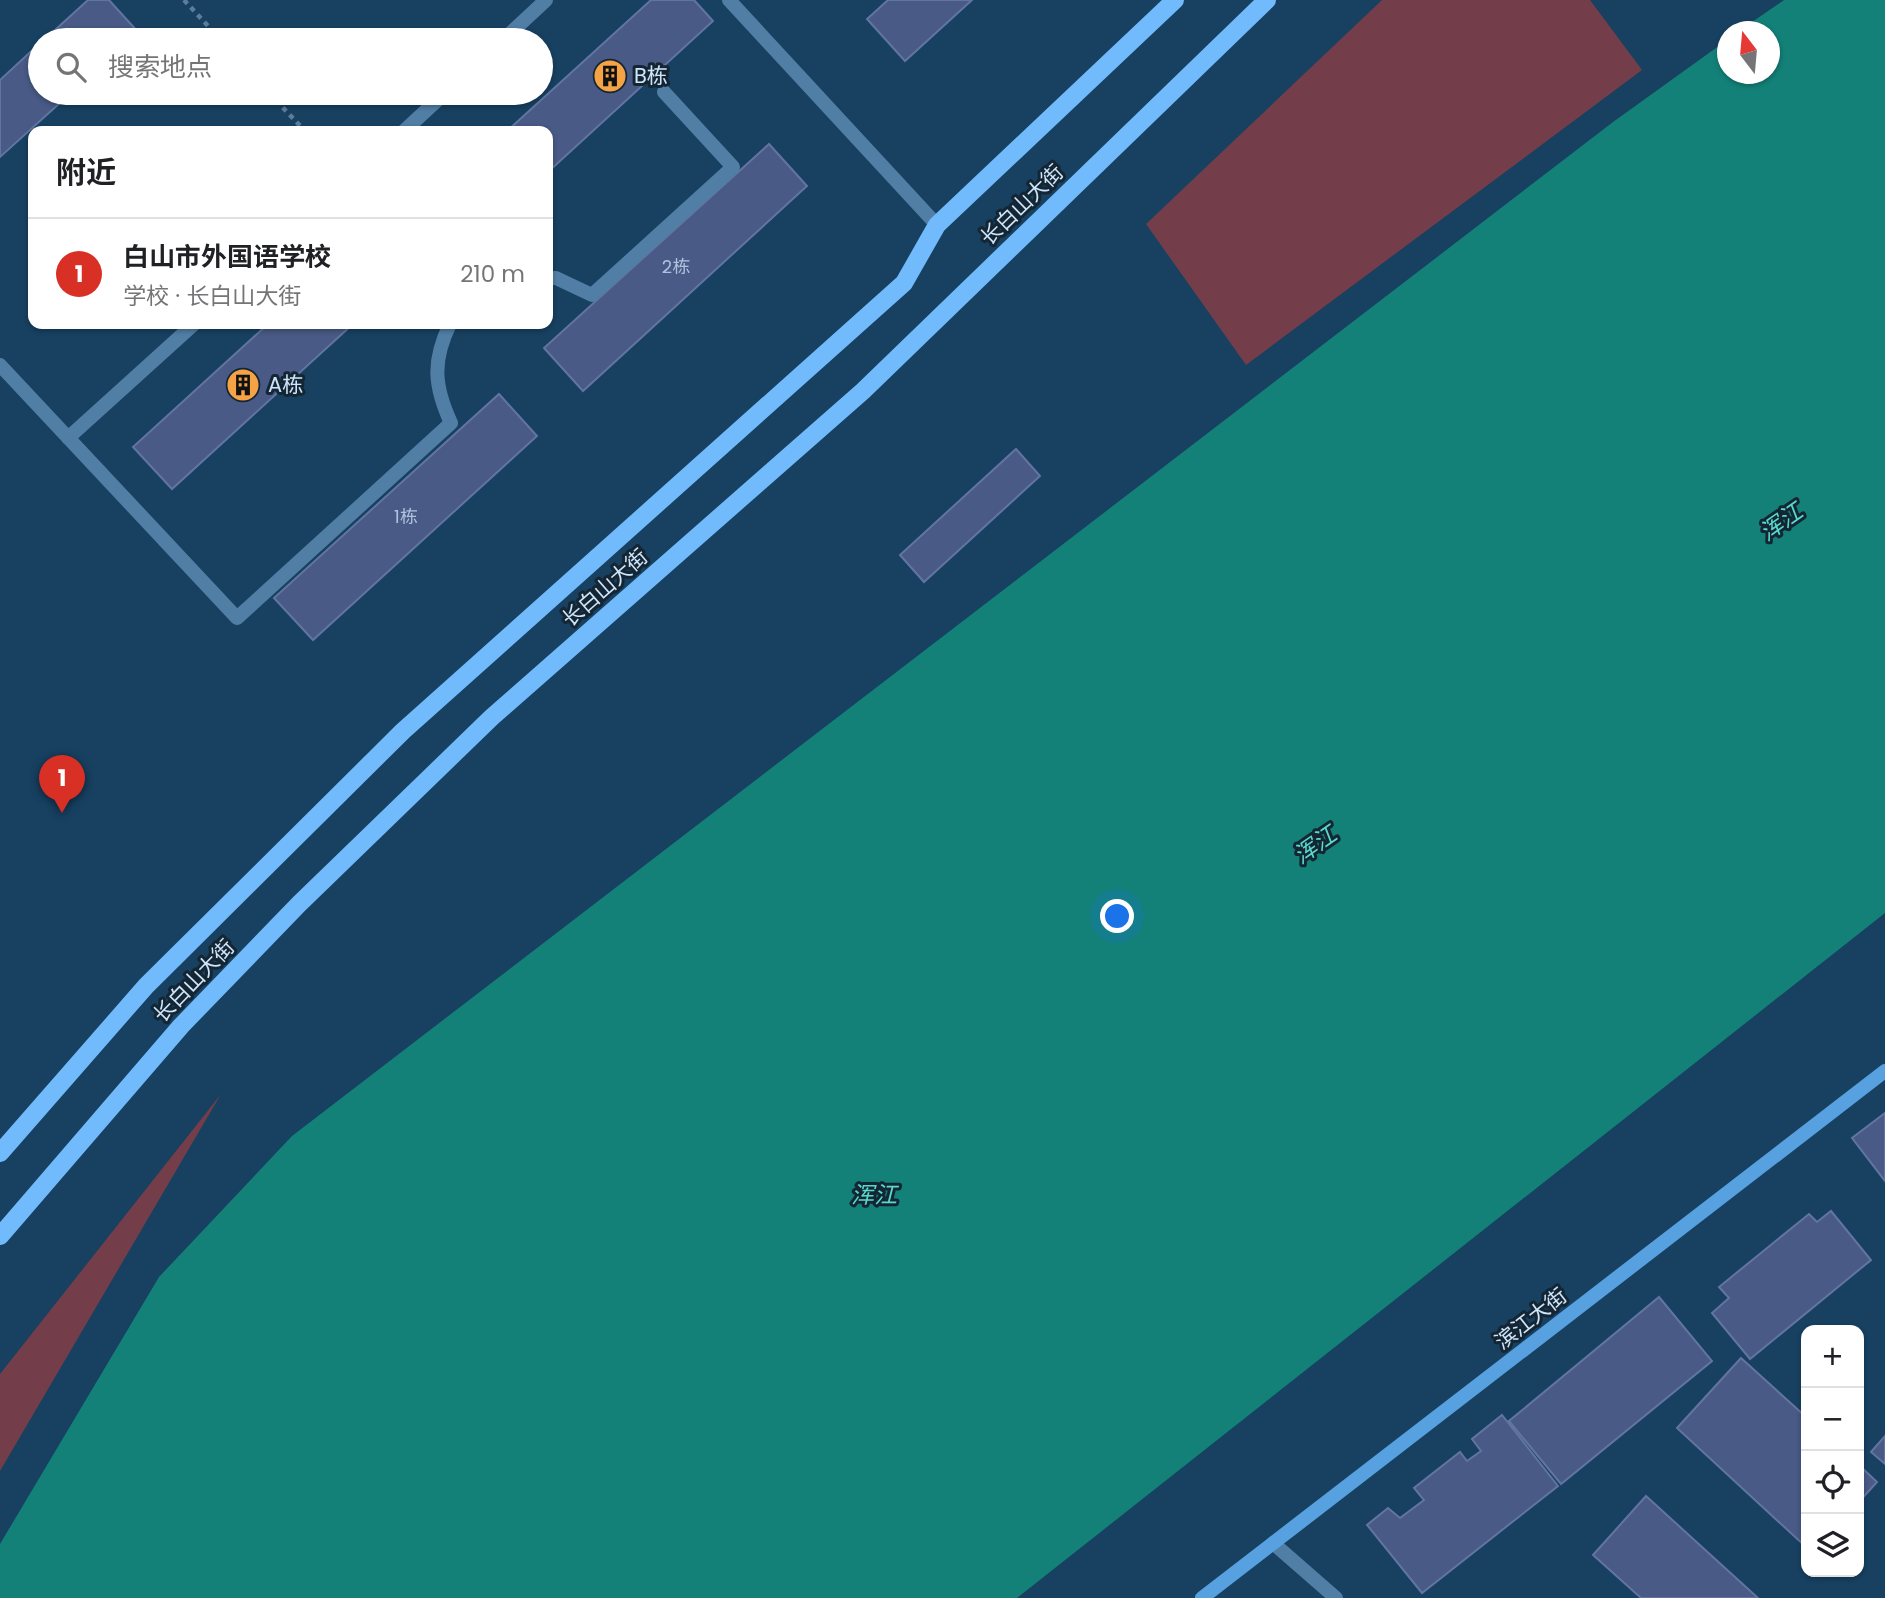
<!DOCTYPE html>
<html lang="zh">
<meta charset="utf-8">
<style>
body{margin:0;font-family:Poppins,"Noto Sans SC",sans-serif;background:#f6f6f6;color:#202124}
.controls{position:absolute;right:21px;bottom:21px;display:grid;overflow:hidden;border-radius:14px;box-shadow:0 2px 5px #0004}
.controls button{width:63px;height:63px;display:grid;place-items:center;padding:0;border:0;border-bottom:2px solid #e0e0e0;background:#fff;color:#202124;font:35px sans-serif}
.compass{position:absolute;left:1717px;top:21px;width:63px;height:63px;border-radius:50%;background:#fff;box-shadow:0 2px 5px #0004;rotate:344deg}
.you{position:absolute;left:1118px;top:917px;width:24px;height:24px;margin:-18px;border:5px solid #fff;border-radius:50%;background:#1a73e8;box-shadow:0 0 0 10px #1a73e833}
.badge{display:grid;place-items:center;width:46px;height:46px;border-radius:50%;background:#d93025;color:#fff;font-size:23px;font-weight:700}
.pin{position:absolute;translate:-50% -58px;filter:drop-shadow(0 2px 4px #0008)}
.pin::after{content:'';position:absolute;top:37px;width:24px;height:21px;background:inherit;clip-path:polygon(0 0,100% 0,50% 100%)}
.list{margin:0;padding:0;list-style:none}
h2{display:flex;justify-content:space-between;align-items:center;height:91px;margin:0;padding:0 28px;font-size:30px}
h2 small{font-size:23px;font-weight:400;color:#757577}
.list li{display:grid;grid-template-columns:46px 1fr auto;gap:21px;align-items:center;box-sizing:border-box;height:112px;padding:0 28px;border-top:2px solid #e0e0e0}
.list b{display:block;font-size:26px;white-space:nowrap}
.list p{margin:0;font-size:23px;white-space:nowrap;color:#757577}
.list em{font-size:23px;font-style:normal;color:#757577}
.icon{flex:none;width:38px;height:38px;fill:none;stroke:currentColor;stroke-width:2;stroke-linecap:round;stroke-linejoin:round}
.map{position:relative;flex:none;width:1885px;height:1598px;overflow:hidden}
.search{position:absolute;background:#fff;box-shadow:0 2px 5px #0004;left:28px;top:28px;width:525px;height:77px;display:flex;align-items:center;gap:18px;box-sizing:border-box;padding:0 24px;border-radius:38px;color:#757577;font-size:26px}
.panel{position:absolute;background:#fff;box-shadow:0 2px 5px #0004;left:28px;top:126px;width:525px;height:203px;border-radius:14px}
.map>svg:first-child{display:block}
.green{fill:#733e4a}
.water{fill:#138178}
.building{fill:#485a85;stroke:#6275a2;stroke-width:2}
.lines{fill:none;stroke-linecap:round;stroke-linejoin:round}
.path{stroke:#5b7d9a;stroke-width:4.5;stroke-dasharray:5 5;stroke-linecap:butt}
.lane{stroke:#517ea5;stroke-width:14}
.street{stroke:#517ea5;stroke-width:14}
.secondary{stroke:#57a1e0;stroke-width:14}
.primary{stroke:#71bbfc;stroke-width:18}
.labels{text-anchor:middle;stroke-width:6;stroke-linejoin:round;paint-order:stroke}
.number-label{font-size:18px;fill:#adc2dd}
.poi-label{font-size:21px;fill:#cfe5fa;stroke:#142634;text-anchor:start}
.street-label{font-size:21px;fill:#cfe5fa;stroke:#142634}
.water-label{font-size:23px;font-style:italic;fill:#57dacd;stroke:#142634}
</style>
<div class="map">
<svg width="1885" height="1598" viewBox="0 0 1885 1598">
<rect width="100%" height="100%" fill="#174061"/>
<!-- green -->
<path class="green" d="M1382,0H1590L1642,70L1246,365L1146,224Z
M221,1094L0,1471V1374Z"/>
<!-- water -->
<path class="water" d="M1784,0H1885V913L1017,1598H0V1544L159,1277L292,1136L1613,122L1727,40L1728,74H1770V32L1739,31Z"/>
<!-- building -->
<path class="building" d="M88,0H109L138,32L128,40H44Z
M651,0H694L713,21L548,172V131H507Z
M888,0H972L905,61L867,19Z
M40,43V93H71L0,157V80Z
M769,144L807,186L583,391L544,348Z
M268,324H353L172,489L133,447Z
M499,394L537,436L313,640L274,598Z
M1016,449L1040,476L924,582L900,555Z
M1885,1113V1181L1852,1138Z
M1831,1211L1871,1260L1750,1359L1712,1313L1729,1298L1719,1287L1809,1214L1817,1222Z
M1659,1297L1712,1361L1561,1484L1509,1421Z
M1741,1358L1806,1417V1547L1677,1428Z
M1502,1415L1558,1486L1422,1593L1367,1525L1388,1508L1400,1518L1424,1500L1414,1488L1460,1452L1467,1461L1481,1451L1472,1439Z
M1885,1436V1464L1871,1452Z
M1859,1465L1877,1482L1859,1502Z
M1646,1496L1758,1598H1641L1593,1555Z"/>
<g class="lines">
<!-- path -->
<path class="path" d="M184,0L221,40
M269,93L305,131"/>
<!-- lane -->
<path class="lane" d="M729,0L937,225
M503,40L546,0
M404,131L445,93
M548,278H556L592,295L733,167L664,92
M0,365L237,618L451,423C434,386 432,361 450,324
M68,438L194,324"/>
<!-- street -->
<path class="street" d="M1273,1543L1336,1598"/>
<!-- secondary -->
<path class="secondary" d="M1202,1598L1885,1071"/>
<!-- primary -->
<path class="primary" d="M0,1153L146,986L403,731L904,283L937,225L1175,0
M0,1236L181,1026L299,904L492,717L863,391L1267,0"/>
</g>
<!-- icons -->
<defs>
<symbol id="building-disc" viewBox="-11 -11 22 22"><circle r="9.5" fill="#f5a345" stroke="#142634"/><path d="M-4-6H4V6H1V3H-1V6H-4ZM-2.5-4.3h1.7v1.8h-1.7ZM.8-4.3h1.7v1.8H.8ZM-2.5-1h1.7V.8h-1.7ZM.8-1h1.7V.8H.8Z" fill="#111"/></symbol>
</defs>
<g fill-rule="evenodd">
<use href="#building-disc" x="591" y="57" width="38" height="38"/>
<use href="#building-disc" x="224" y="366" width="38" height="38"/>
</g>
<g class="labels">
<!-- number labels -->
<g class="number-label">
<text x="676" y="273">2栋</text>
<text x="406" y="523">1栋</text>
</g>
<!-- poi labels -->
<g class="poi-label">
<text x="634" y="83">B栋</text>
<text x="268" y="392">A栋</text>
</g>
<!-- street labels -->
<g class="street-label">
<text transform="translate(1022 205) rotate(-44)" y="7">长白山大街</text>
<text transform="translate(605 588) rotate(-41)" y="7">长白山大街</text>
<text transform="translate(194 981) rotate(-46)" y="7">长白山大街</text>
<text transform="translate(1531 1319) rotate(-38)" y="7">滨江大街</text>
</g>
<!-- water labels -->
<g class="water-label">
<text transform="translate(1781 522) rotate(-35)" y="8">浑江</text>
<text transform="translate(1315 845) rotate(-35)" y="8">浑江</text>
<text x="874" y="1203">浑江</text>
</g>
</g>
</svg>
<div class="controls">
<button>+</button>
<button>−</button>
<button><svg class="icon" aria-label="locate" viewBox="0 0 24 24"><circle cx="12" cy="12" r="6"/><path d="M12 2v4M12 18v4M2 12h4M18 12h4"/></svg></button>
<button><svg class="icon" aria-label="layers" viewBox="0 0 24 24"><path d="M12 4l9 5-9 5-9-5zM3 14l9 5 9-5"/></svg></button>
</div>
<svg class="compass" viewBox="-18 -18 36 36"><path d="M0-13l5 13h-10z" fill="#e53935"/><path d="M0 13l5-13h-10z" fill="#757577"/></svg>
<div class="you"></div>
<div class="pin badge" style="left:62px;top:813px">1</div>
<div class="search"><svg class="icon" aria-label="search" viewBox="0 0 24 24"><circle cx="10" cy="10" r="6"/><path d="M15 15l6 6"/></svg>搜索地点</div>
<section class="panel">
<h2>附近<small></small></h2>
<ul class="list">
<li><span class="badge">1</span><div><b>白山市外国语学校</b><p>学校 · 长白山大街</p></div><em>210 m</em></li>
</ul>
</section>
</div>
